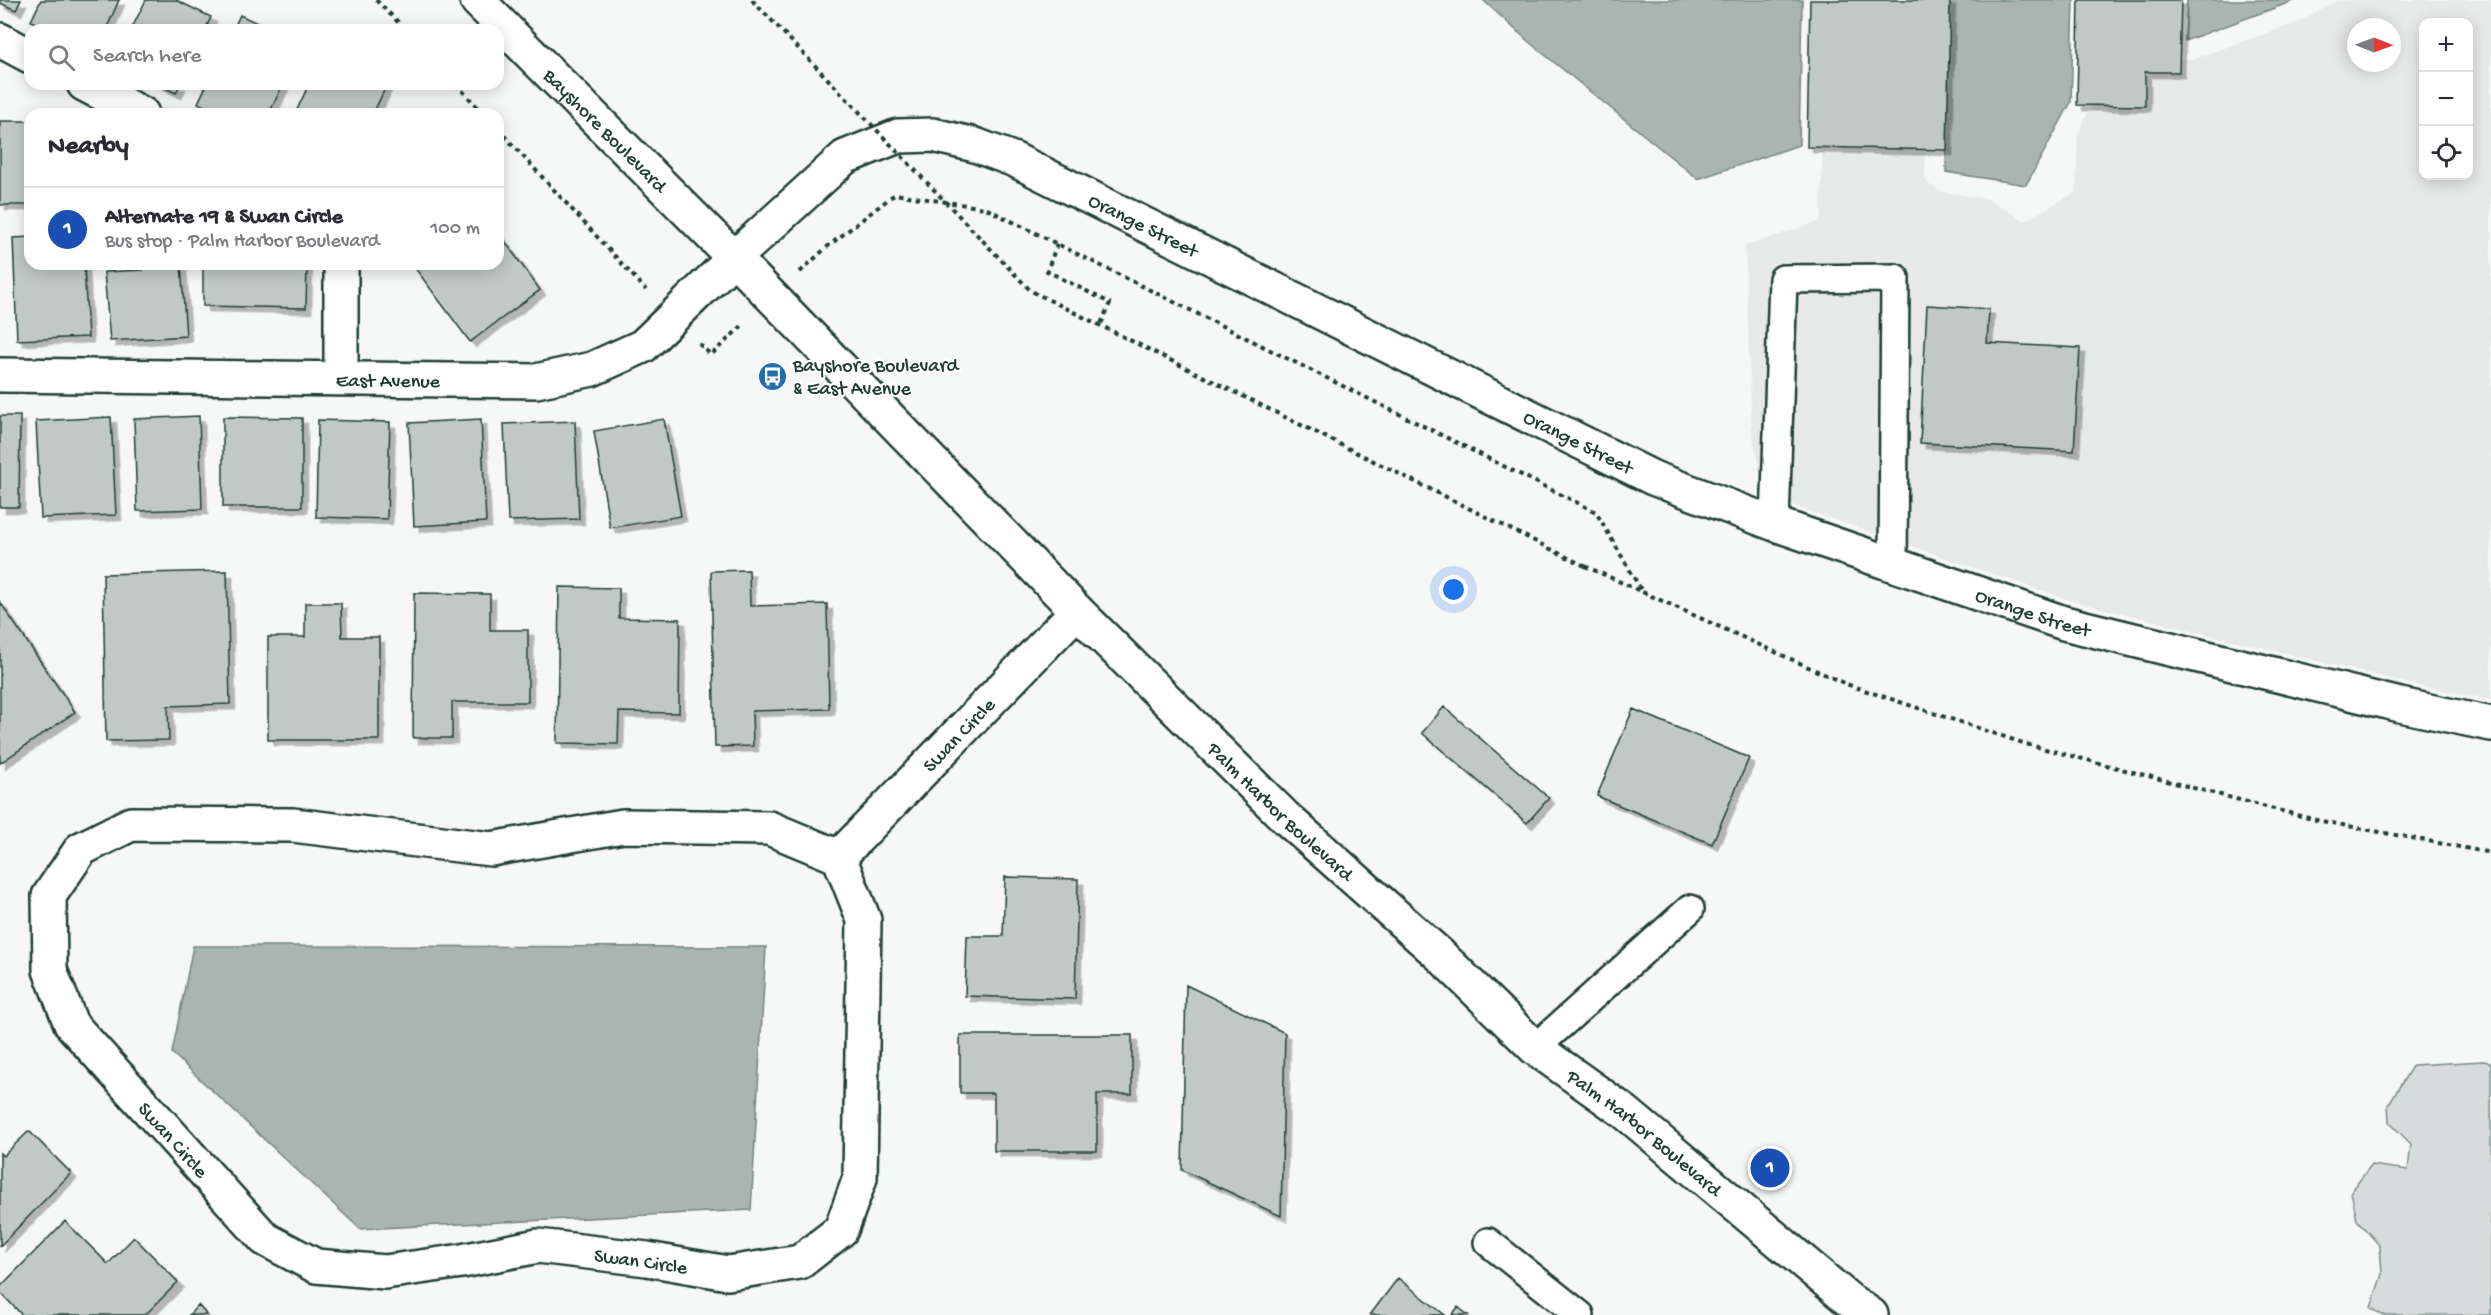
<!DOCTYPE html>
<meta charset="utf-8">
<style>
body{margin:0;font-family:"Gochi Hand",sans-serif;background:#f7f7f7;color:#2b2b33}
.controls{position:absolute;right:18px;top:18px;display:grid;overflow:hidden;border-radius:12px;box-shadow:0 3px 15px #0003}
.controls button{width:54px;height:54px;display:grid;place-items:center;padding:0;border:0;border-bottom:2px solid #e1e1e2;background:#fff;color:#2b2b33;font:30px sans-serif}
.compass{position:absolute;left:2347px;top:18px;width:54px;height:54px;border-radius:50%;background:#fff;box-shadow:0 3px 15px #0003;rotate:91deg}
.you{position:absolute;left:1454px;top:590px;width:21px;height:21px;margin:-15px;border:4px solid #fff;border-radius:50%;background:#1a73e8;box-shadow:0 0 0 9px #1a73e833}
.badge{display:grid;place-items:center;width:39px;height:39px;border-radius:50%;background:#db2777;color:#fff;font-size:20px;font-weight:700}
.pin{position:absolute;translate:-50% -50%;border:3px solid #fff;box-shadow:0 2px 6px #0006}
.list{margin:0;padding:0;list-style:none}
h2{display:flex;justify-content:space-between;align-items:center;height:78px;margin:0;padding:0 24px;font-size:26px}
h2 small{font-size:20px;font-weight:400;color:#7c7c81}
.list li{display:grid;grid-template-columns:39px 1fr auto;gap:18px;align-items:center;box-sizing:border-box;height:84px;padding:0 24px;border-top:2px solid #e1e1e2}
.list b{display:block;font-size:22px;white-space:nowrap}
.list p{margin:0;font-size:20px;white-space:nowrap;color:#7c7c81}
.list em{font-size:20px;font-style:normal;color:#7c7c81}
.icon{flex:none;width:33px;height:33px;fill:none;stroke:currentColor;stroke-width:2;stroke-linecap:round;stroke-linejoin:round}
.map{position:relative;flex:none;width:2491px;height:1315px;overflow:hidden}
.search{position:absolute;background:#fff;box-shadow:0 3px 15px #0003;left:24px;top:24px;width:480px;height:66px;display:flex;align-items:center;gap:15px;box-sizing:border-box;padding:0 21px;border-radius:18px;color:#7c7c81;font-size:22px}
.panel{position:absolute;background:#fff;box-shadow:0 3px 15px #0003;left:24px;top:108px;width:480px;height:162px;border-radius:18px}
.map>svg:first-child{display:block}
.built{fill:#e6e9e8;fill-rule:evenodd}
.green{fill:#d6dcdb;stroke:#7a8c88;stroke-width:1.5}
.water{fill:#aab5b1;stroke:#72857f;stroke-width:1.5}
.building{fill:#c0c9c6;stroke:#1f3d34;stroke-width:1.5;filter:url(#shadow)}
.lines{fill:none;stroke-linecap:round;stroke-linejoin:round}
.lane-casing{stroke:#1f3d34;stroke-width:32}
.street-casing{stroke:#1f3d34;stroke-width:38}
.secondary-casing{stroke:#1f3d34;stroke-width:38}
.path{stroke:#1f3d34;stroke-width:4;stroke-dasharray:4.5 4.5;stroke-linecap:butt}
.lane{stroke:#fff;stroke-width:27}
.street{stroke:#fff;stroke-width:33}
.secondary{stroke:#fff;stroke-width:33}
.path-bridge{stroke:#1f3d34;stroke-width:4;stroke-dasharray:4.5 4.5;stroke-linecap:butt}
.labels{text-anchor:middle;stroke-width:4.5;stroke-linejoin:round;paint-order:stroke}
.street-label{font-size:20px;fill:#1f3d34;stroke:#fff}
.poi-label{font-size:20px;fill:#1f3d34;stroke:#fff;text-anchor:start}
</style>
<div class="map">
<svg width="2491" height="1315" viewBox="0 0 2491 1315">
<defs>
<filter id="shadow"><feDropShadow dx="5.5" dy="5.5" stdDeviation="0" flood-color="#0004"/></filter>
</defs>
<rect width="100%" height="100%" fill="#f6f7f7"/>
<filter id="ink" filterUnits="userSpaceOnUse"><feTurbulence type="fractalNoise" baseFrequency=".0167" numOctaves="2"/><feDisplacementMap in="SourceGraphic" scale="12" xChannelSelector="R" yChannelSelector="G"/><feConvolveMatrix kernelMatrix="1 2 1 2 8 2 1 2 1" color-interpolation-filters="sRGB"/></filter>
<g filter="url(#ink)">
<!-- built -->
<path class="built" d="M1825,0H1927L1925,179L1929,185L1942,192L1988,199L2025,221L2076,192L2078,134L2093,102L2096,0L2179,59H2193L2296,23L2339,0H2491V700L2407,683L2072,601L1765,496L1752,432L1745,246L1821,221ZM2424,22H2468V176H2424ZM2356,27H2392V63H2356Z"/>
<!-- green -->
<path class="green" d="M2484,1061L2491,1063V1315H2382L2371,1308L2382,1274L2380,1246L2357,1220L2351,1192L2371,1165L2408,1170L2411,1144L2389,1122L2388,1105L2413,1065Z"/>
<!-- water -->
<path class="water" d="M1483,0H1802L1799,145L1698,179L1529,42Z
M1948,0H2074L2071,102L2026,185L1946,172Z
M2187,0H2296L2185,41Z
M193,946L766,947L751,1210L360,1229L172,1053Z"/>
<!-- building -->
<path class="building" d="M0,0H21L16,10L0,3Z
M41,0H119L106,30H50L31,21Z
M146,0H176L211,17L205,30H131Z
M1810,0H1950L1947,150L1807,147Z
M2079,0H2181L2179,72H2145V106L2077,105Z
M240,15L272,30H233Z
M157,84H180L176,93Z
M207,84H283L269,114H221L198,103Z
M309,84H387L373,114H295Z
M0,121H30V205H0Z
M498,232L540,290L470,342L415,268L421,264H498Z
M30,237V264H84L88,337L17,340L13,238Z
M142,264H181L186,336L110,341L104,272L143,270Z
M203,264H307L306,308L203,306Z
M1927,305L1989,309L1987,343L2080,348L2074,451L1920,443Z
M0,416H20L19,507H0Z
M199,416L202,509L137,511L134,419Z
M111,417L116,515L41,518L36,421Z
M223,417L302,418V507H223Z
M481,419L486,522L414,526L409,423Z
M664,419L681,516L610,528L594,431Z
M318,420L390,422L387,519L316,517Z
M575,421L579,519L508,521L504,424Z
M749,570L750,606L827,604L829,709L752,711L753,746L715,747L711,571Z
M227,571L230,704L168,706L169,740L106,741L103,574Z
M559,587L619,588V618L680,619L679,713L619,712L618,744L557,743Z
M414,593L490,594V630H528V702H452V738H413Z
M0,602L75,712L0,763Z
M305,603H341L342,637H379V740H268V637H305Z
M1444,707L1549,798L1527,823L1422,733Z
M1633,709L1749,758L1712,844L1597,796Z
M1005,877L1078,879L1075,999L965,996L967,936H1003Z
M1186,985L1285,1033L1281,1216L1182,1170Z
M960,1035H1132V1094H1097V1151H994V1093H960Z
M29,1131L71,1173L0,1246V1153L3,1156Z
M65,1221L108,1264L134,1237L178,1282L145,1315H22L0,1292V1287Z
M1398,1278L1445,1315H1370Z
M198,1305L207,1315H189Z
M1458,1307L1468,1315H1452Z"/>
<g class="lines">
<defs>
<path id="lane" d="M1775,524L1783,279L1895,278L1893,565
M1535,1048L1690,909
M1488,1242L1580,1315"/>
<g id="street">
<path d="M0,40L30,56"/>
<path d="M84,84L142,114"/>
<path id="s1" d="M0,375L536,381L592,369L643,346L734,258"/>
<path d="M341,377V264"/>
<path d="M131,824L293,825L491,849L623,826L769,828L839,857L864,920L860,1178L841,1230L800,1262L728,1273L647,1259L538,1246L462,1261L385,1272L316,1266L265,1239L71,1024L50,970L49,896L81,849Z"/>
<path id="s2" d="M839,857L1077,611"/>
</g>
<g id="secondary">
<path id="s3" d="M477,0L734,258L1077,611L1286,818L1440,955L1535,1048L1625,1112L1849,1300L1871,1315"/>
<path id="s4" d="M734,258L845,157L898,136L933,135L975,145L1015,160L1653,478L1775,524L2064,623L2400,705L2491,724"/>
</g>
</defs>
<!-- lane casing -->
<use href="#lane" class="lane-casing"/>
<!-- street casing -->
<use href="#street" class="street-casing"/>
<!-- secondary casing -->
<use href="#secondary" class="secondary-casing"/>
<!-- path -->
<path class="path" d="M376,0L406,30
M456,84L484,114
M498,129L646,290
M1057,244L1047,271L1110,303L1100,326
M800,272L827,247L895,194L985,208L1596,512L1643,593
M699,344L711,355L744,324
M1585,566L1846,684L2026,744L2316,820L2491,853"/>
<!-- lane -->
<use href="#lane" class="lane"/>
<!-- street -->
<use href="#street" class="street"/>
<!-- secondary -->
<use href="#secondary" class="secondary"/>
<!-- path-bridge -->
<path class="path-bridge" d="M752,0L1031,291L1585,566"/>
</g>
</g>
<!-- icons -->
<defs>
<symbol id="bus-disc" viewBox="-11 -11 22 22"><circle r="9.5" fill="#1f6fb2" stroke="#fff"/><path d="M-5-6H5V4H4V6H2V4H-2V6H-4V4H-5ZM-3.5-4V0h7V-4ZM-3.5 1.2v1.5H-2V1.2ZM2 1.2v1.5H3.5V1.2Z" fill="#fff"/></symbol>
</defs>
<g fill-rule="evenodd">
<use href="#bus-disc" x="756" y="360" width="33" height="33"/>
</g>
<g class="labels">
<!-- street labels -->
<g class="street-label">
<text dy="7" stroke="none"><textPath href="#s3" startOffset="183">Bayshore Boulevard</textPath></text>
<text dy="7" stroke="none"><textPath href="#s4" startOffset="472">Orange Street</textPath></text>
<text dy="7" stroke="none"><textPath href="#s1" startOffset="388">East Avenue</textPath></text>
<text dy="7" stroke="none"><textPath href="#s4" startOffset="958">Orange Street</textPath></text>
<text dy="7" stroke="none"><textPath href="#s4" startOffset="1444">Orange Street</textPath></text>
<text dy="7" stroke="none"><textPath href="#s2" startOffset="171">Swan Circle</textPath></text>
<text dy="7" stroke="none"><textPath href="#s3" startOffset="1142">Palm Harbor Boulevard</textPath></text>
<text dy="7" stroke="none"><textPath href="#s3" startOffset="1628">Palm Harbor Boulevard</textPath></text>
<text transform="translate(174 1139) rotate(48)" y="7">Swan Circle</text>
<text transform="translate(641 1260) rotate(8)" y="7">Swan Circle</text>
</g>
<!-- poi labels -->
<g class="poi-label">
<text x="793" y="371">Bayshore Boulevard<tspan x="793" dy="23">&amp; East Avenue</tspan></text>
</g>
</g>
</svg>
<div class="controls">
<button>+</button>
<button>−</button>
<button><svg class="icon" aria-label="locate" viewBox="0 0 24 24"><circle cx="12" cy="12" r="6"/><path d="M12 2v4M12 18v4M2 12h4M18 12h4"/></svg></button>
</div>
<svg class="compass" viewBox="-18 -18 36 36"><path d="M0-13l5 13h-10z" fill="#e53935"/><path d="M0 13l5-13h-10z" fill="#7c7c81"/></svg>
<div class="you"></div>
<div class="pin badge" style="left:1770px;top:1168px;background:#1a4fb4">1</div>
<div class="search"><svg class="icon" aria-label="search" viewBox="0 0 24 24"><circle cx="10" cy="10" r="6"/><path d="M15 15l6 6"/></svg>Search here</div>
<section class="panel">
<h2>Nearby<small></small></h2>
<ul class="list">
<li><span class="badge" style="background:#1a4fb4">1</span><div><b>Alternate 19 &amp; Swan Circle</b><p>Bus stop · Palm Harbor Boulevard</p></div><em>100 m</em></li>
</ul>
</section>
</div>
